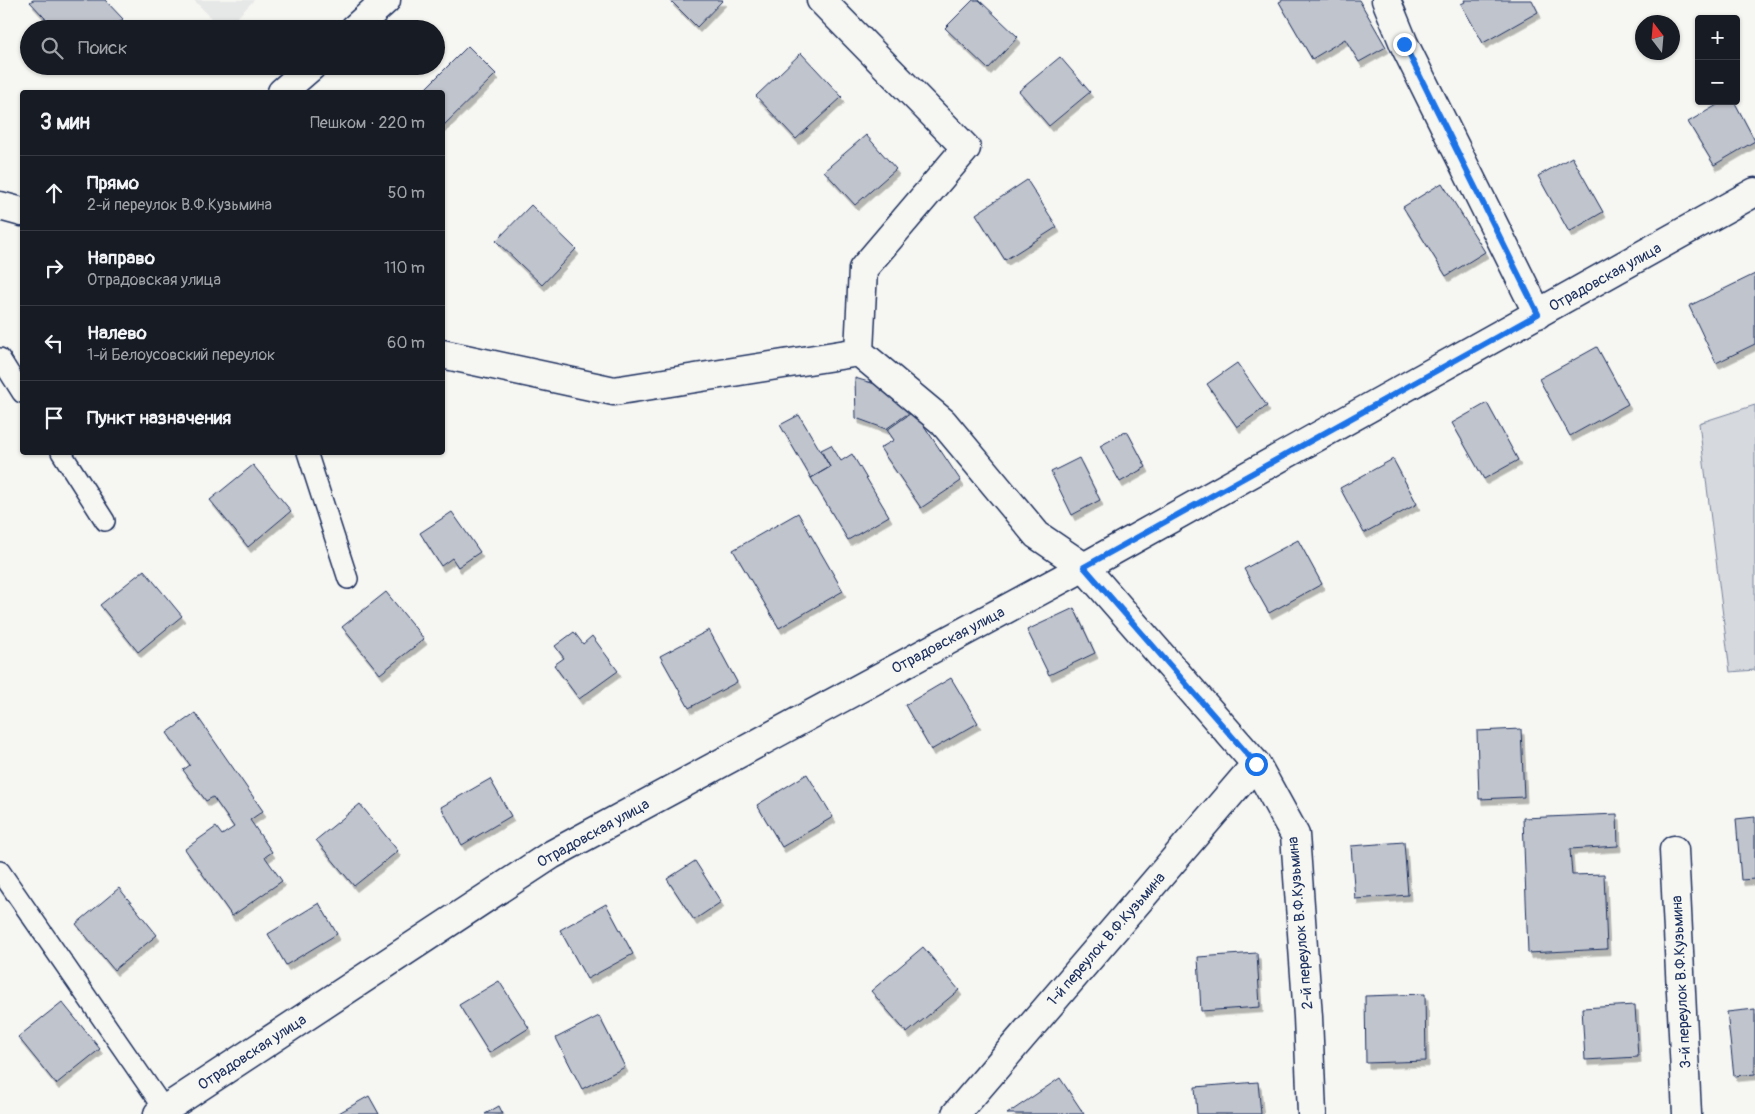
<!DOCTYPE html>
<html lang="ru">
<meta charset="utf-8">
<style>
body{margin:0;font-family:Pangolin,sans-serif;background:#20242c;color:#f1f3f6}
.controls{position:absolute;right:15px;top:15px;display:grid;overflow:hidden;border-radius:5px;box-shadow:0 1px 4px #0004}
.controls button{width:45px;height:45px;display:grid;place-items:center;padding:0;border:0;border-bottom:1px solid #363941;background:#171b24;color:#f1f3f6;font:25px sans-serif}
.compass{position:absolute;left:1635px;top:15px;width:45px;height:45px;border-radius:50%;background:#171b24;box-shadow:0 1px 4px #0004;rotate:344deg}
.stop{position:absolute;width:15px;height:15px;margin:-11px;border:4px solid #1a73e8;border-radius:50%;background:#fff}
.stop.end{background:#1a73e8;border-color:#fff;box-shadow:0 1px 5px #0008}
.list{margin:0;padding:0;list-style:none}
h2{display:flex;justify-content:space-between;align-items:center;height:65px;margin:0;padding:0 20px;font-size:21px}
h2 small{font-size:16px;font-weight:400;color:#9ea1a6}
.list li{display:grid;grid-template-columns:32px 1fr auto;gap:15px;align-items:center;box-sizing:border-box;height:75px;padding:0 20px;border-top:1px solid #363941}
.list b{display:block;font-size:19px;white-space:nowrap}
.list p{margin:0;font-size:16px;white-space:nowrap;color:#9ea1a6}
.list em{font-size:16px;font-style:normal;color:#9ea1a6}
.icon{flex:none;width:28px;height:28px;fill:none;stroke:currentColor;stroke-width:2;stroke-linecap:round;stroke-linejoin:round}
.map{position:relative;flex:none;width:1755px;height:1114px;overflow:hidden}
.search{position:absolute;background:#171b24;box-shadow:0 1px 4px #0004;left:20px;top:20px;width:425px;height:55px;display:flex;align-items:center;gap:12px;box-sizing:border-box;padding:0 18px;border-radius:28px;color:#9ea1a6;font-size:19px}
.panel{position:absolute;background:#171b24;box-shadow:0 1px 4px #0004;left:20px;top:90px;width:425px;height:365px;border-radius:5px}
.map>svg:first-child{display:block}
.built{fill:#e6e7e7}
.green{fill:#d6d9dd;stroke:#78849e}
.building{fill:#c0c4cd;stroke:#1b2f5e;filter:url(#shadow)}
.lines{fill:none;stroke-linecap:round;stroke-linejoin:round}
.lane-casing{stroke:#1b2f5e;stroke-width:22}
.street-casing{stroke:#1b2f5e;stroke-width:31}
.lane{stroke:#f6f6f2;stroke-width:19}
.street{stroke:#f6f6f2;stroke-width:28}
.route{stroke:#1a73e8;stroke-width:6}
.labels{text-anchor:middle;stroke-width:4.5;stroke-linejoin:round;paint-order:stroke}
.street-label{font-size:15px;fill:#1b2f5e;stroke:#f6f6f2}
</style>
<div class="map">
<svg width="1755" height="1114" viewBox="0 0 1755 1114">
<defs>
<filter id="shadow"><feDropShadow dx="3" dy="5.5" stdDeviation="0" flood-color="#0004"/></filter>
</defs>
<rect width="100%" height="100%" fill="#f6f6f2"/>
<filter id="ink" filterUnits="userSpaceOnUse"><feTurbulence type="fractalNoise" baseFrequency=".02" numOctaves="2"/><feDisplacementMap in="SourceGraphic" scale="10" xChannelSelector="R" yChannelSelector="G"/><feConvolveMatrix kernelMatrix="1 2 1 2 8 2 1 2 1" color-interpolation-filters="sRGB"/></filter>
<g filter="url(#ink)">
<!-- built -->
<path class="built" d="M194,0H254L226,29H222Z"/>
<!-- green -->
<path class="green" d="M1755,405V670L1730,672L1699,423Z"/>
<!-- building -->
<path class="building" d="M33,0H105L123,19L112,29H55L30,2Z
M670,0H723L697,27Z
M973,0H979L1018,37L988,69L945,28Z
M1283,0H1359L1386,47L1359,62L1345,39L1312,59L1279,2Z
M1464,0H1532L1538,12L1483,43L1461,4L1465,2Z
M468,46L496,74L442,127V92H422Z
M801,53L842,97L796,139L756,96Z
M1060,57L1090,92L1049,126L1019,91Z
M1724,101H1734L1755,141L1714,165L1688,122Z
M866,135L896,169L855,205L824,171Z
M1572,157L1603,212L1569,232L1538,176Z
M1027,180L1057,227L1005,260L976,214Z
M1442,183L1485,252L1446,276L1403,207Z
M531,205L576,249L542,285L496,241Z
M1755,274V344L1716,363L1689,306Z
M1597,347L1628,404L1570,436L1539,379Z
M1237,363L1267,406L1237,427L1207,384Z
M855,378L892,389L913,410L886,429L856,418Z
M1487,403L1518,460L1484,479L1452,423Z
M914,411L961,481L921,508L880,448L894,440L887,430Z
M799,415L830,467L811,478L780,425Z
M1127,431L1146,467L1120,482L1100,446Z
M831,445L841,461L852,454L889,516L848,540L811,478L830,467L821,450Z
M1079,458L1100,500L1072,515L1051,472Z
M1393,459L1417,504L1364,533L1340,488Z
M253,465L291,511L248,547L210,500Z
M452,512L480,552L458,567L452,558L441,566L420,533Z
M798,513L843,591L779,628L733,550Z
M1298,540L1322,584L1269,613L1244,569Z
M144,570L182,616L138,652L100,605Z
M386,592L424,639L380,674L342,627Z
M1074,608L1095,653L1049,675L1027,630Z
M709,630L737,682L689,708L660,656Z
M574,632L583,644L592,636L618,671L579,699L554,665L564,658L555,646Z
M951,678L978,723L931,750L905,705Z
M195,713L263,811L250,820L272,852L265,857L282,881L232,916L185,849L216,827L222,835L234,827L213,797L206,801L183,770L190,765L167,733Z
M1521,729L1524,797L1479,799L1477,731Z
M807,774L833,817L782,847L757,805Z
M490,779L511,816L462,845L441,807Z
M360,804L398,851L354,886L316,840Z
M1617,814L1618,846L1570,849L1572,875L1604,874L1607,949L1528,953L1523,818Z
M1755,817V879L1741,880L1736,819Z
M1404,842L1408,895L1355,899L1351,846Z
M695,861L721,902L694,920L667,879Z
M119,888L157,935L114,970L76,924Z
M319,903L337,934L286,965L268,934Z
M606,904L633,954L587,979L560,930Z
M923,947L959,990L907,1033L871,991Z
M1257,953L1260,1007L1201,1011L1198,957Z
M499,981L529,1028L489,1053L459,1005Z
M1425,994L1426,1061L1366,1063L1365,996Z
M62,1002L100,1049L56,1084L18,1037Z
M1635,1005L1638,1057L1585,1060L1582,1008Z
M1755,1009V1074L1734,1076L1727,1012Z
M599,1016L625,1067L582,1089L556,1038Z
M1060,1078L1084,1114H1007Z
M1258,1082L1261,1114H1197L1195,1087Z
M369,1096L379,1114H337Z
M499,1106L503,1114H485Z"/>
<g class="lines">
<defs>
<path id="lane" d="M0,358L22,393
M61,452L105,521
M307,452L348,579
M0,871L165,1110"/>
<path id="street" d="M821,0L966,148L863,269L859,352
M1386,0L1404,44L1538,314
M354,29L386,0
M282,92L312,66
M0,206L22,212
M442,354L614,391L859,352L943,422L1037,535L1084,567L1256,764L1295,835L1308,1017L1312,1114
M1674,850L1687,1114
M158,1114L551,855L1084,567L1755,192
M956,1114L1256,764"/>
</defs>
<!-- lane casing -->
<use href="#lane" class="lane-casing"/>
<!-- street casing -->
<use href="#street" class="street-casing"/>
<!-- lane -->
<use href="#lane" class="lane"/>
<!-- street -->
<use href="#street" class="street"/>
</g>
</g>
<g class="lines" filter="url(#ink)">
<!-- route -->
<path class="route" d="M1256,764L1084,567L1538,314L1404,44"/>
</g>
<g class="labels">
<!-- street labels -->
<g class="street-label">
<text transform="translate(1605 277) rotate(-29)" y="5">Отрадовская улица</text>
<text transform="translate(948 640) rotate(-28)" y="5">Отрадовская улица</text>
<text transform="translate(593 833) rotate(-29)" y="5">Отрадовская улица</text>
<text transform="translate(1300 923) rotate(-95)" y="5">2-й переулок В.Ф.Кузьмина</text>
<text transform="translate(1106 939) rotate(-49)" y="5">1-й переулок В.Ф.Кузьмина</text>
<text transform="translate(1681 982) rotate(-93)" y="5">3-й переулок В.Ф.Кузьмина</text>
<text transform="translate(252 1052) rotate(-33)" y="5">Отрадовская улица</text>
</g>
</g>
</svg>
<div class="controls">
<button>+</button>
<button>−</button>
</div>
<svg class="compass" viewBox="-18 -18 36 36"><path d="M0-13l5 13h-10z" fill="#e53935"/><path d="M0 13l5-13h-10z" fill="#9ea1a6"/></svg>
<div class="stop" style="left:1256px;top:764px"></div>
<div class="stop end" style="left:1404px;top:44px"></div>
<div class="search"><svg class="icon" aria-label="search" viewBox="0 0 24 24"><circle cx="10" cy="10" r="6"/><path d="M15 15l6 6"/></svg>Поиск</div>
<section class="panel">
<h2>3 мин<small>Пешком · 220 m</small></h2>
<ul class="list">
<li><svg class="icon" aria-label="ahead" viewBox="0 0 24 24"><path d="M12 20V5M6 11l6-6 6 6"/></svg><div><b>Прямо</b><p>2-й переулок В.Ф.Кузьмина</p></div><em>50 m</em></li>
<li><svg class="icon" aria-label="right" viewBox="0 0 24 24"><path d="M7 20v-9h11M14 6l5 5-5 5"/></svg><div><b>Направо</b><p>Отрадовская улица</p></div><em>110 m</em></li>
<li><svg class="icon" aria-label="left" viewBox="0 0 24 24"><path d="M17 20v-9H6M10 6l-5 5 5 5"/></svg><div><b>Налево</b><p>1-й Белоусовский переулок</p></div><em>60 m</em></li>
<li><svg class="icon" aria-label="arrive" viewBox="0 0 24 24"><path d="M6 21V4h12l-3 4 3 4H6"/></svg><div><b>Пункт назначения</b></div></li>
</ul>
</section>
</div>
